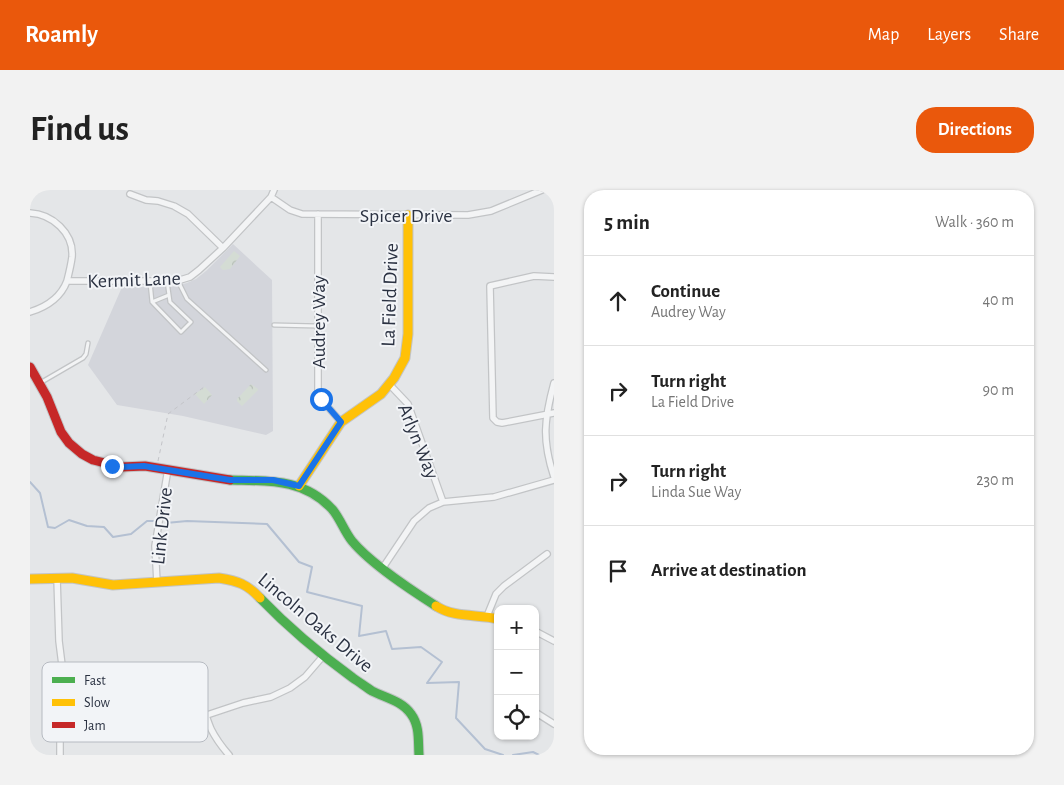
<!DOCTYPE html>
<meta charset="utf-8">
<style>
body{margin:0;font-family:"Alegreya Sans",sans-serif;background:#f2f2f2;color:#222}
.controls{position:absolute;right:15px;bottom:15px;display:grid;overflow:hidden;border-radius:10px;box-shadow:0 1px 4px #0004}
.controls button{width:45px;height:45px;display:grid;place-items:center;padding:0;border:0;border-bottom:1px solid #e0e0e0;background:#fff;color:#222;font:25px sans-serif}
.stop{position:absolute;width:15px;height:15px;margin:-11px;border:4px solid #1a73e8;border-radius:50%;background:#fff}
.stop.end{background:#1a73e8;border-color:#fff;box-shadow:0 1px 5px #0008}
.list{margin:0;padding:0;list-style:none}
h2{display:flex;justify-content:space-between;align-items:center;height:65px;margin:0;padding:0 20px;font-size:21px}
h2 small{font-size:16px;font-weight:400;color:#767676}
.list li{display:grid;grid-template-columns:32px 1fr auto;gap:15px;align-items:center;box-sizing:border-box;height:90px;padding:0 20px;border-top:1px solid #e0e0e0}
.list b{display:block;font-size:19px;white-space:nowrap}
.list p{margin:0;font-size:16px;white-space:nowrap;color:#767676}
.list em{font-size:16px;font-style:normal;color:#767676}
.icon{flex:none;width:28px;height:28px;fill:none;stroke:currentColor;stroke-width:2;stroke-linecap:round;stroke-linejoin:round}
.map{position:relative;flex:none;width:524px;height:565px;overflow:hidden;border-radius:20px}
header{display:flex;align-items:center;gap:30px;box-sizing:border-box;height:70px;padding:0 25px;background:#ea580c;color:#fff}
header strong{font-size:24px}
nav{display:flex;gap:28px;margin-inline-start:auto;font-size:18px}
.intro{display:flex;align-items:center;justify-content:space-between;box-sizing:border-box;height:120px;padding:0 30px}
h1{margin:0;font-size:35px}
.button{padding:12px 22px;border-radius:20px;background:#ea580c;color:#fff;font-size:18px;font-weight:700}
main{display:flex;gap:30px;padding:0 30px}
aside{flex:1;background:#fff;border-radius:20px;box-shadow:0 1px 4px #0004}
.map>svg:first-child{display:block}
.built{fill:#d3d5db}
.forest{fill:url(#forest-crowns)}
.lines{fill:none;stroke-linecap:round;stroke-linejoin:round}
.stream{stroke:#b4c0d2;stroke-width:2}
.lane-casing{stroke:#c2c4c6;stroke-width:5.5}
.street-casing{stroke:#c2c4c6;stroke-width:8}
.fast-casing{stroke:#c2c4c6;stroke-width:11}
.slow-casing{stroke:#c2c4c6;stroke-width:11}
.jam-casing{stroke:#c2c4c6;stroke-width:11}
.path{stroke:#c3c4c8;stroke-width:1;stroke-dasharray:4 4;stroke-linecap:butt}
.lane{stroke:#f3f4f5;stroke-width:3}
.street{stroke:#f3f4f5;stroke-width:5.5}
.fast{stroke:#4caf50;stroke-width:9}
.slow{stroke:#ffc107;stroke-width:9}
.jam{stroke:#c62828;stroke-width:9}
.route{stroke:#1a73e8;stroke-width:6}
.labels{text-anchor:middle;stroke-width:4;stroke-linejoin:round;paint-order:stroke}
.street-label{font-size:20px;fill:#2b3242;stroke:#f2f4f7}
.key{fill:#f2f4f7;stroke:#b6bac1;stroke-width:1}
.key-label{font-size:14px;fill:#2b3242}
</style>
<header>
<strong>Roamly</strong>
<nav><a>Map</a><a>Layers</a><a>Share</a></nav>
</header>
<div class="intro"><h1>Find us</h1><a class="button">Directions</a></div>
<main>
<div class="map">
<svg width="524" height="565" viewBox="0 0 524 565">
<defs>
<pattern id="forest-crowns" width="20" height="18" patternUnits="userSpaceOnUse" patternTransform="scale(1.25)"><rect width="20" height="18" fill="#d4dcd4"/><path d="M2 6a3 3 0 1 1 6 0M12 15a3 3 0 1 1 6 0" fill="none" stroke="#b6bdb7"/></pattern>
</defs>
<rect width="100%" height="100%" fill="#e4e6e8"/>
<!-- built -->
<path class="built" d="M203,54L242,90L243,241L236,245L153,226L87,215L58,175L92,97H141L157,93L166,89L176,81Z"/>
<!-- forest -->
<path class="forest" d="M204,61L210,66L200,79L193,80L190,77Z
M221,194L228,199V200L212,216L207,211V209Z
M175,197L182,205L174,214L165,204Z"/>
<g class="lines">
<!-- stream -->
<path class="stream" d="M0,292L10,303L18,337L25,338L39,330L57,336L74,337L83,347L101,344L117,331H123
M136,333L157,331L237,334L269,372L282,377L277,402L332,416L329,446L356,441L362,459L391,457L412,472L397,493L429,492L426,528L455,559L473,565
M483,565L503,562L509,565"/>
<defs>
<path id="lane" d="M148,91L157,109L236,180
M120,92L122,112L151,142L161,132L140,112L137,91
M122,112L139,105
M244,135L287,136
M10,193L53,168L56,164L58,153"/>
<path id="street" d="M100,4L116,10L128,11L144,16L158,24L193,58
M241,7L260,20L272,24L438,25L461,21L512,0
M0,23C22,24 44,43 42,67C41,75 39,83 37,91
M288,24V201L291,209L311,232
M524,87L504,86L460,96L463,228L467,232L472,233L524,223
M0,122C16,117 31,107 37,91H147L160,87L169,80L193,58L241,7L244,0
M524,193C514,230 512,250 524,287
M359,194L378,214L413,312
M352,379L384,331L399,318L413,312L464,307L524,290
M27,388L29,451L34,491L33,518L30,544V565
M127,392L125,356L138,279
M457,426L466,404L474,396L517,364
M505,441L524,451
M34,491L137,490C169,491 171,515 181,539C186,549 192,557 199,565
M505,522L524,534
M177,525L213,513L241,507L260,498L275,487L294,465"/>
<path id="fast" d="M200,290C238,291 273,288 302,319C310,328 314,341 322,351C341,374 381,400 406,416
M230,408C258,437 290,464 323,488C329,492 336,497 342,501C356,508 372,511 381,524C390,536 388,551 389,565"/>
<path id="slow" d="M269,296L311,232L351,204L364,188L375,168L378,144V25
M0,389L42,388L83,395L189,388C208,391 217,394 230,408
M406,416C424,428 448,424 468,429"/>
<path id="jam" d="M0,177L17,207L31,242L39,253L52,264L63,270L91,277L115,276L200,290"/>
</defs>
<!-- lane casing -->
<use href="#lane" class="lane-casing"/>
<!-- street casing -->
<use href="#street" class="street-casing"/>
<!-- fast casing -->
<use href="#fast" class="fast-casing"/>
<!-- slow casing -->
<use href="#slow" class="slow-casing"/>
<!-- jam casing -->
<use href="#jam" class="jam-casing"/>
<!-- path -->
<path class="path" d="M128,271L138,224L174,197"/>
<!-- lane -->
<use href="#lane" class="lane"/>
<!-- street -->
<use href="#street" class="street"/>
<!-- fast -->
<use href="#fast" class="fast"/>
<!-- slow -->
<use href="#slow" class="slow"/>
<!-- jam -->
<use href="#jam" class="jam"/>
</g>
<g class="lines">
<!-- route -->
<path class="route" d="M82,276L91,277L114,276L200,290H243L269,296L311,232L291,209"/>
</g>
<g class="labels">
<!-- street labels -->
<g class="street-label">
<text x="376" y="32">Spicer Drive</text>
<text transform="translate(104 89) rotate(-2)" y="7">Kermit Lane</text>
<text transform="translate(359 105) rotate(-88)" y="7">La Field Drive</text>
<text transform="translate(288 132) rotate(-90)" y="7">Audrey Way</text>
<text transform="translate(389 251) rotate(68)" y="7">Arlyn Way</text>
<text transform="translate(131 336) rotate(-84)" y="7">Link Drive</text>
<text transform="translate(286 432) rotate(40)" y="7">Lincoln Oaks Drive</text>
</g>
</g>
<!-- legend -->
<rect x="12" y="472" width="166" height="80" rx="8" class="key"/>
<rect x="22" y="487" width="23" height="6" fill="#4caf50"/>
<rect x="22" y="509" width="23" height="7" fill="#ffc107"/>
<rect x="22" y="532" width="23" height="6" fill="#c62828"/>
<g class="key-label">
<text x="54" y="495">Fast</text>
<text x="54" y="517">Slow</text>
<text x="54" y="540">Jam</text>
</g>
</svg>
<div class="controls">
<button>+</button>
<button>−</button>
<button><svg class="icon" aria-label="locate" viewBox="0 0 24 24"><circle cx="12" cy="12" r="6"/><path d="M12 2v4M12 18v4M2 12h4M18 12h4"/></svg></button>
</div>
<div class="stop" style="left:291px;top:209px"></div>
<div class="stop end" style="left:82px;top:276px"></div>
</div>
<aside>
<h2>5 min<small>Walk · 360 m</small></h2>
<ul class="list">
<li><svg class="icon" aria-label="ahead" viewBox="0 0 24 24"><path d="M12 20V5M6 11l6-6 6 6"/></svg><div><b>Continue</b><p>Audrey Way</p></div><em>40 m</em></li>
<li><svg class="icon" aria-label="right" viewBox="0 0 24 24"><path d="M7 20v-9h11M14 6l5 5-5 5"/></svg><div><b>Turn right</b><p>La Field Drive</p></div><em>90 m</em></li>
<li><svg class="icon" aria-label="right" viewBox="0 0 24 24"><path d="M7 20v-9h11M14 6l5 5-5 5"/></svg><div><b>Turn right</b><p>Linda Sue Way</p></div><em>230 m</em></li>
<li><svg class="icon" aria-label="arrive" viewBox="0 0 24 24"><path d="M6 21V4h12l-3 4 3 4H6"/></svg><div><b>Arrive at destination</b></div></li>
</ul>
</aside>
</main>
